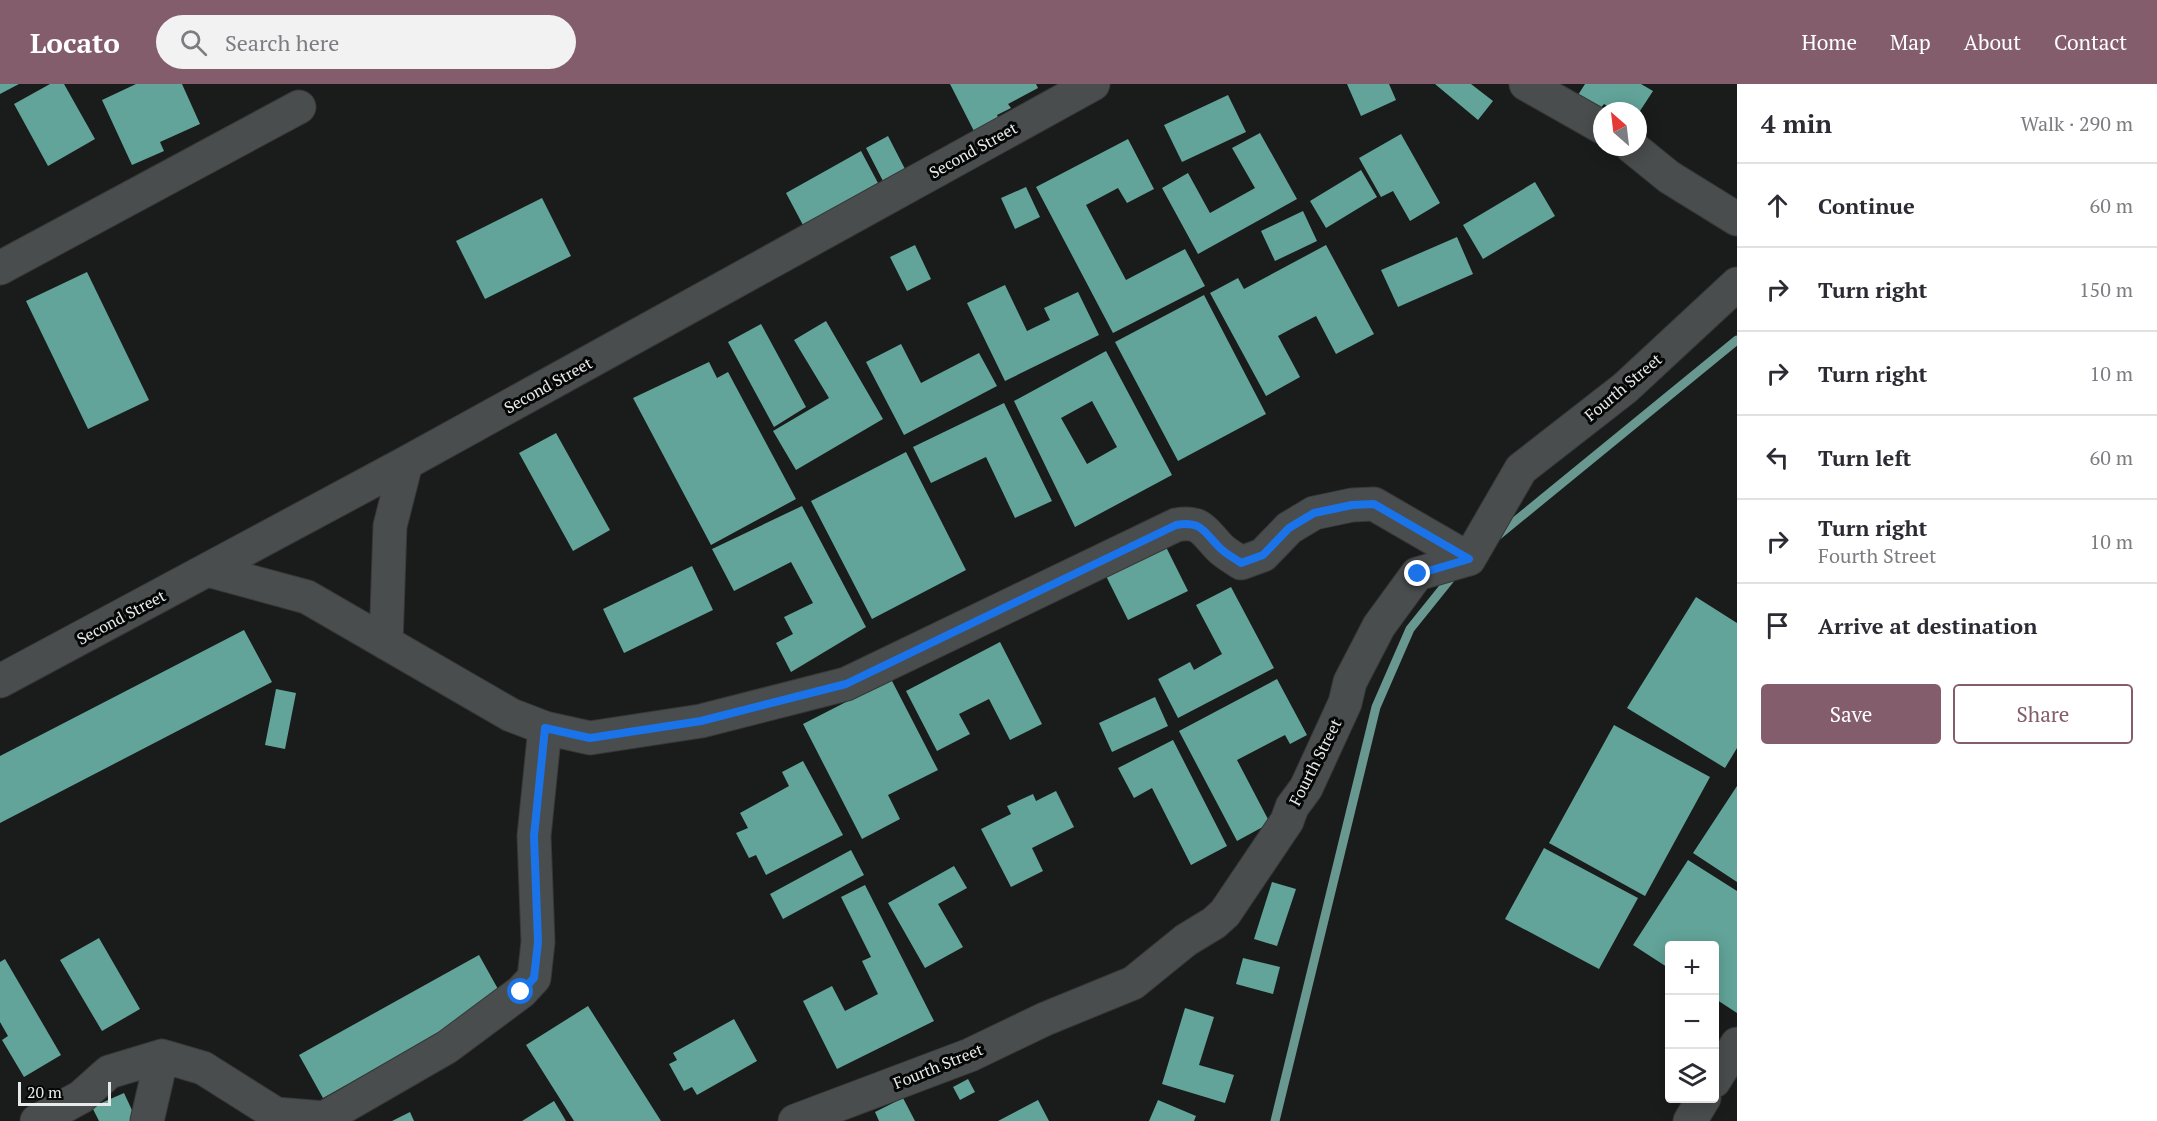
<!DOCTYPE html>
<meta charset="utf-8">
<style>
body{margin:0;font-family:"PT Serif",serif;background:#f2f2f3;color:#2b2b33}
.controls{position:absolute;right:18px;bottom:18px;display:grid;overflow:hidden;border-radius:6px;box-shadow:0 3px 15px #0003}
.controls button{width:54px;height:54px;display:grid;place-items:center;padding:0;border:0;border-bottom:2px solid #e1e1e2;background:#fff;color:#2b2b33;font:30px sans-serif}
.compass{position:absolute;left:1593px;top:18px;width:54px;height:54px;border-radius:50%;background:#fff;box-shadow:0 3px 15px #0003;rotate:332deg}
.scale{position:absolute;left:18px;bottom:15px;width:93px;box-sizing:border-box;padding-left:6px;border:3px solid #e8eae9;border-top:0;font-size:16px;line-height:21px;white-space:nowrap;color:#e8eae9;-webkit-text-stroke:4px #050606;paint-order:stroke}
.stop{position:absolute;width:18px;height:18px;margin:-14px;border:4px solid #1a73e8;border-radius:50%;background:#fff}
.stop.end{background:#1a73e8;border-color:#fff;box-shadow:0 2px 6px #0008}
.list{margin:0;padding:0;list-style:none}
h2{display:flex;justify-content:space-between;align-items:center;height:78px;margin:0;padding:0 24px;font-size:26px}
h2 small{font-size:20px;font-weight:400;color:#7c7c81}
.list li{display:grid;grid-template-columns:39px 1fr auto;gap:18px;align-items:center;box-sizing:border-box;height:84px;padding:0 24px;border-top:2px solid #e1e1e2}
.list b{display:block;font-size:22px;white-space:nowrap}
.list p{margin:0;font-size:20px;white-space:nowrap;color:#7c7c81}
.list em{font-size:20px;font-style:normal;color:#7c7c81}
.actions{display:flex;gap:12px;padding:18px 24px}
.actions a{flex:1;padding:14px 0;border:2px solid #845d6c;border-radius:6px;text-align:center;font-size:21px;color:#845d6c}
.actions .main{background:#845d6c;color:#fff}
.icon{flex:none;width:33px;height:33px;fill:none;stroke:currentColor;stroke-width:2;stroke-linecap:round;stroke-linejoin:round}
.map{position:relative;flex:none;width:1737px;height:1037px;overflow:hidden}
header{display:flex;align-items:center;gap:36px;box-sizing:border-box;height:84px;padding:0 30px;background:#845d6c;color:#fff}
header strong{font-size:28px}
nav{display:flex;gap:33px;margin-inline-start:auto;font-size:21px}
.search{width:420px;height:54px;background:#f2f2f3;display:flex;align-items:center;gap:15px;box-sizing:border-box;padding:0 21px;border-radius:33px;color:#7c7c81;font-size:22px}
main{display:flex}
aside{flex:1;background:#fff}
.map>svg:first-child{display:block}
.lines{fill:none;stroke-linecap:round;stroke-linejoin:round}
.stream{stroke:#699891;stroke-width:9}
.building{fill:#62a499;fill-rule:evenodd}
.minor-casing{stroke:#373938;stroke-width:35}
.minor{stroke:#4a4d4d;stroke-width:33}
.route{stroke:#1a73e8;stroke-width:8}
.labels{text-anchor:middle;stroke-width:6;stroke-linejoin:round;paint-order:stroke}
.street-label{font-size:16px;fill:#e8eae9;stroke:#050606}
</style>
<header>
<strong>Locato</strong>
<div class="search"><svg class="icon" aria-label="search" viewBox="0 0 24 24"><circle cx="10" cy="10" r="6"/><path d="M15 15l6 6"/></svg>Search here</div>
<nav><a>Home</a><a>Map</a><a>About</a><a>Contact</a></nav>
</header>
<main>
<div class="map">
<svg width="1737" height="1037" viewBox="0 0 1737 1037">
<rect width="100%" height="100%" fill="#191c1b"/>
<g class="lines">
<!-- stream -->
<path class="stream" d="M1496,453L1737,256
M1275,1037L1376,623L1410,545L1455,489"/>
</g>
<!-- building -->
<path class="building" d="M0,0H19L0,10Z
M50,0H64L95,55L48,82L14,20Z
M136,0H182L200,40L160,58L164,67L132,81L102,16Z
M950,0H1036L1038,4L1008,20L1011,24L997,31L1000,38L976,51Z
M1347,0H1389L1396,16L1361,32Z
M1435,0H1471L1493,17L1478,36Z
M1585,0H1641L1653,7L1638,30V27H1615L1604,20L1600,25L1578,11Z
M1228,11L1246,48L1182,78L1164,41Z
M1260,49L1297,115L1198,170L1162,104L1188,89L1210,129L1255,104L1232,64Z
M1401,50L1440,119L1410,137L1393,107L1381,113L1359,74Z
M888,52L905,85L883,97L866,64Z
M1128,55L1154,105L1127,119L1118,104L1086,121L1126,196L1185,165L1205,202L1113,249L1036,103Z
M861,67L878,99L803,141L786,109Z
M1361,86L1377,113L1326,144L1310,117Z
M1535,98L1555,132L1483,175L1463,141Z
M1026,103L1040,133L1015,145L1001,114Z
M542,114L571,172L485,215L456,157Z
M1303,127L1317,157L1275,177L1261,147Z
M1457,153L1473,190L1398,223L1381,186Z
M915,161L931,195L907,207L890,173Z
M1326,161L1374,250L1336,270L1316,232L1289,246L1278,252L1300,293L1266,312L1210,209L1238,194L1244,205Z
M87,188L149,316L88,345L26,217Z
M1005,201L1027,247L1050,236L1044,224L1078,208L1099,251L1005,297L967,219Z
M1204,211L1266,330L1178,377L1115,258Z
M826,237L883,335L796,386L773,347L829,314L794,256Z
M761,240L806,323L774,343L728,258Z
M901,260L921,299L979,269L997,302L904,351L866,278Z
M1106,267L1172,391L1075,443L1014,317ZM1092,317L1117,363L1087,380L1061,334Z
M709,278L717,294L728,288L796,415L711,461L633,314Z
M1004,319L1052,417L1015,434L986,373L931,399L913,363Z
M556,349L610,446L573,467L519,369Z
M906,368L966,486L872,535L811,417Z
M802,422L866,543L791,588L776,559L793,550L784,533L813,519L791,478L734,507L712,465Z
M1166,463L1188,507L1128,536L1106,492Z
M692,482L713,526L624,569L603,525Z
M1231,503L1274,584L1178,634L1158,595L1190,578L1194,586L1222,570L1196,521Z
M1696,513L1737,539V664L1725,684L1627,624Z
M244,546L272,598L0,739V672Z
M1000,558L1042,640L1010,656L989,615L959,630L970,650L937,667L906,607Z
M891,595L938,686L888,711L900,735L862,755L803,640Z
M1277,595L1307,651L1290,660L1285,651L1237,676L1270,739L1237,757L1179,647Z
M276,605L296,609L285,665L265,661Z
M1155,613L1168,642L1112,668L1099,639Z
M1614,641L1710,693L1645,812L1549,759Z
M1173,656L1227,762L1191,781L1152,704L1134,714L1118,684Z
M803,677L843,751L766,791L756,771L749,774L736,749L748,744L740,729L789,702L782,688Z
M1737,702V798L1693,769Z
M1056,707L1074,743L1032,764L1043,787L1011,803L981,745L1011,730L1007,722L1033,710L1036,717Z
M1544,764L1638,814L1599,885L1505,835Z
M851,766L864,791L783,835L770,810Z
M1688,776L1737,807V929L1714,914V862H1670V885L1633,861Z
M954,782L967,804L938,820L963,863L925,884L888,819Z
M1272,798L1296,805L1277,862L1254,855Z
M865,801L934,937L837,985L803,917L832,902L845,927L878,910L862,877L871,873L841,813Z
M99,854L140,925L102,947L60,876Z
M479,871L503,914L323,1014L299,971Z
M1243,874L1280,883L1273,910L1236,900Z
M5,875L61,971L24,993L2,956L8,952L0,938V878Z
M588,922L661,1037H574L526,961Z
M1185,924L1214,933L1199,981L1234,991L1225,1019L1162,1000Z
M734,935L757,977L697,1011L692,1003L684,1007L669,980L677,976L673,969Z
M968,995L975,1008L960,1016L953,1003Z
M124,1009L137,1037H99L92,1023Z
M903,1014L915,1037H879L875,1028Z
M1038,1016L1049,1037H998Z
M1158,1016L1196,1032L1194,1037H1149Z
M554,1017L566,1037H522Z
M410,1028L414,1037H392Z"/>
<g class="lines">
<defs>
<path id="minor" d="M1526,0L1602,43
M1632,63L1669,93L1737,135
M0,184L299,23
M208,486L307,513L511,631L545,644L590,654L701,637L846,600L1176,441C1202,436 1204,448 1220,464C1226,470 1234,474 1241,479L1263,471L1289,444L1314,429L1352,421L1374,420L1469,475
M386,559L390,442L406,379
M0,597L406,379L1093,0
M1714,997L1737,960
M37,1037L81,1013L109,988L162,972L203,984L276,1030L324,1034L447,963L521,908L534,894L538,858L534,752L545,644
M147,1037L162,972
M795,1037L970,971L1045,935L1133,899L1186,856L1214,839L1225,829L1287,737L1292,723L1306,704L1345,619L1350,598L1379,542L1417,490L1469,475L1521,385L1625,304L1737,200
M1690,1037L1704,1014"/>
</defs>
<!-- minor casing -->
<use href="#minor" class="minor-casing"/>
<!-- minor -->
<use href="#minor" class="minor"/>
</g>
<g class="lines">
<!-- route -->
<path class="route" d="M521,908L534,894L538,858L534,752L545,644L590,654L701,637L846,600L1176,441C1201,436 1204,448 1220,464C1226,470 1234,474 1241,479L1263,471L1289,444L1314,429L1352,421L1374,420L1469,475L1418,490"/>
</g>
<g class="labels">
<!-- street labels -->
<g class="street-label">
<text transform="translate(973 66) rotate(-29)" y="6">Second Street</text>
<text transform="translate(548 301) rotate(-29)" y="6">Second Street</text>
<text transform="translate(1623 303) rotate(-40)" y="6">Fourth Street</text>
<text transform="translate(121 533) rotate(-28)" y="6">Second Street</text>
<text transform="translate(1315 678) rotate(-63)" y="6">Fourth Street</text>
<text transform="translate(938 982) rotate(-22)" y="6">Fourth Street</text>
</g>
</g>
</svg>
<div class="controls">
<button>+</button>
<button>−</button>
<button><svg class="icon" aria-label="layers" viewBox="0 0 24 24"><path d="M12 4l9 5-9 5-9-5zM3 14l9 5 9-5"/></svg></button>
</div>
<svg class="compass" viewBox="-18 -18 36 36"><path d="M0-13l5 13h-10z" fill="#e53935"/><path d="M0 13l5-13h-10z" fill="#7c7c81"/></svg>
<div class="scale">20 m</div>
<div class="stop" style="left:521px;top:908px"></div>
<div class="stop end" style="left:1418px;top:490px"></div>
</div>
<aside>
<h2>4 min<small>Walk · 290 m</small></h2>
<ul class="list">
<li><svg class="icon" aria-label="ahead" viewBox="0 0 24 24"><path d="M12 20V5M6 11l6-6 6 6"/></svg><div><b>Continue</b></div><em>60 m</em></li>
<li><svg class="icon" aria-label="right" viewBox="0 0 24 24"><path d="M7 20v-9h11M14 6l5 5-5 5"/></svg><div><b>Turn right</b></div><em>150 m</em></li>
<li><svg class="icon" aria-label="right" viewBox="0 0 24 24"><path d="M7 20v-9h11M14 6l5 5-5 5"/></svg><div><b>Turn right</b></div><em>10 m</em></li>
<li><svg class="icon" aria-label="left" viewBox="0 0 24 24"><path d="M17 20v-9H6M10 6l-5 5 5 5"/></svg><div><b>Turn left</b></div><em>60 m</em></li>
<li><svg class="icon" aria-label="right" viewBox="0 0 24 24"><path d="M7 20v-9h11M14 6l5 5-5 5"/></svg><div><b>Turn right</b><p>Fourth Street</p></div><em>10 m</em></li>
<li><svg class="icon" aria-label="arrive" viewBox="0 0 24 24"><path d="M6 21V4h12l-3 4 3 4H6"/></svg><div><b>Arrive at destination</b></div></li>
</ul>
<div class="actions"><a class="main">Save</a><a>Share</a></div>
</aside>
</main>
